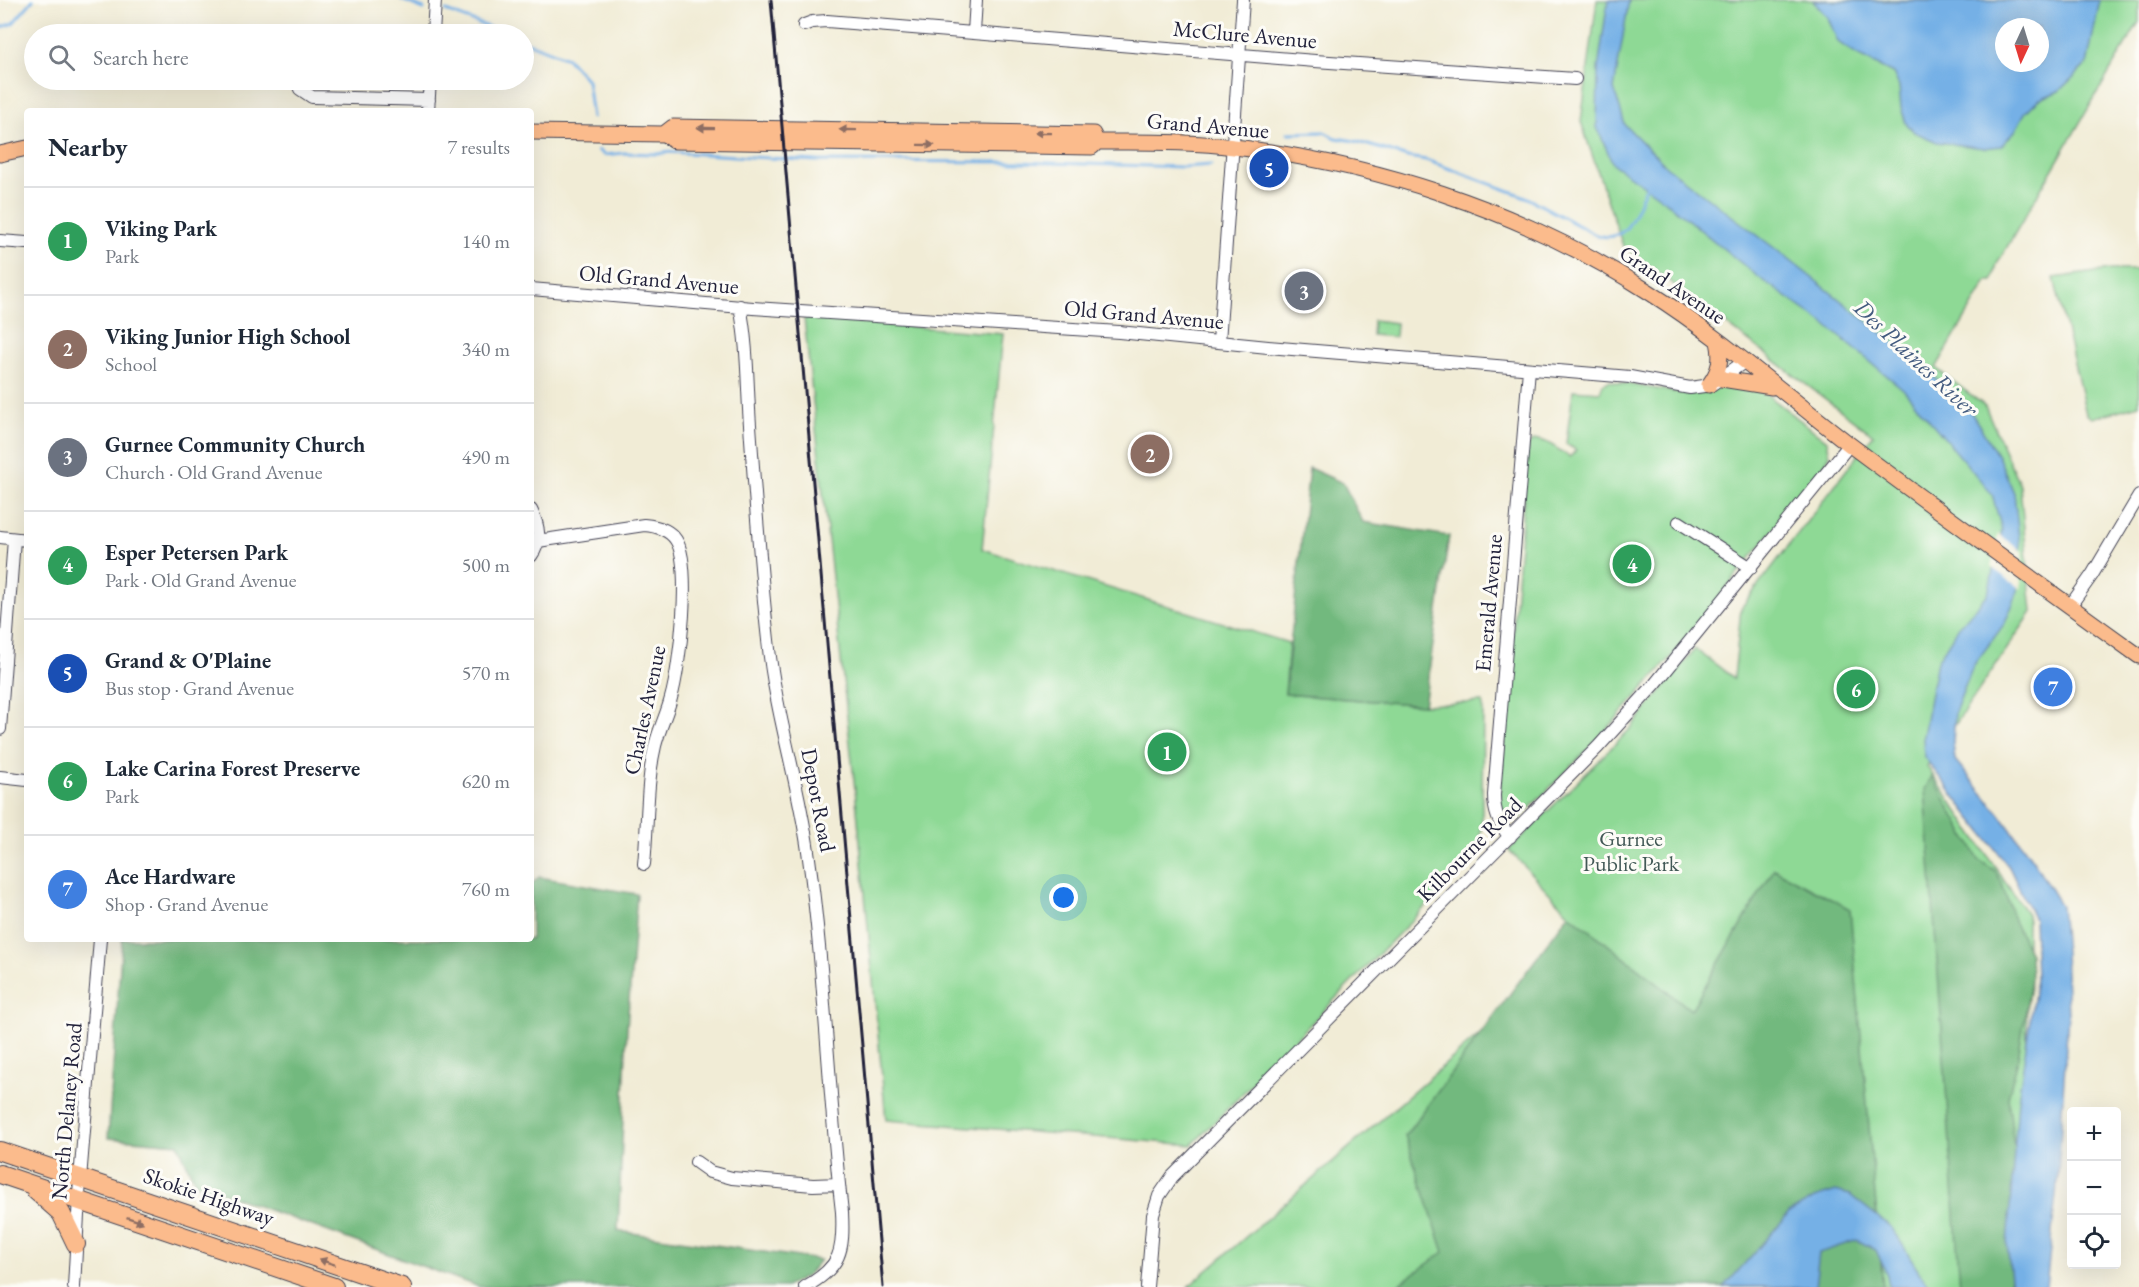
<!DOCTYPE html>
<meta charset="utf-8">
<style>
body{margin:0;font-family:"EB Garamond",serif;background:#f6f6f7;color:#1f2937}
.controls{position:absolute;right:18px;bottom:18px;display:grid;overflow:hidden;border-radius:6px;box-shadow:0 6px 24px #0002}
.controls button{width:54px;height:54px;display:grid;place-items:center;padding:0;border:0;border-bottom:2px solid #e0e1e3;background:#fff;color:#1f2937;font:30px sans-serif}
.compass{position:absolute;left:1995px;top:18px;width:54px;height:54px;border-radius:50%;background:#fff;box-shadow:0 6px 24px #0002;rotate:184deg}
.you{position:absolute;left:1064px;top:898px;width:21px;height:21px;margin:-15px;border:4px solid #fff;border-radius:50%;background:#1a73e8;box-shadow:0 0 0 9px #1a73e833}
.badge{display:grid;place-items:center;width:39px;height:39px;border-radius:50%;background:#0b8043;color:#fff;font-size:20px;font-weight:700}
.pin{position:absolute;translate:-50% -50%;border:3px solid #fff;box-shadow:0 2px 6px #0006}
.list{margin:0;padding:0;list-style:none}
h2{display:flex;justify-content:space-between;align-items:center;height:78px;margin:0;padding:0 24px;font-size:26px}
h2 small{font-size:20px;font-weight:400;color:#747a83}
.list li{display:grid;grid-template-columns:39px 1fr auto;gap:18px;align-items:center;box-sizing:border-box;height:108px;padding:0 24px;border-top:2px solid #e0e1e3}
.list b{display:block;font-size:22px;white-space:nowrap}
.list p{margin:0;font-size:20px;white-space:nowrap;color:#747a83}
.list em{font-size:20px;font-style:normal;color:#747a83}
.icon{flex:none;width:33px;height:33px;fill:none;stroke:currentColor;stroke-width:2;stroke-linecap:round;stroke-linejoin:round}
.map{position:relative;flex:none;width:2139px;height:1287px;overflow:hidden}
.search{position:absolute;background:#fff;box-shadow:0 6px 24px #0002;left:24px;top:24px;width:510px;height:66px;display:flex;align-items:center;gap:15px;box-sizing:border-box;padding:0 21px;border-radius:33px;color:#747a83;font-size:22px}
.panel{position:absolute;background:#fff;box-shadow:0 6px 24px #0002;left:24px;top:108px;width:510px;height:834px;border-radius:6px}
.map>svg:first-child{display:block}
.green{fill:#8ed995;stroke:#587e68;stroke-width:1.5;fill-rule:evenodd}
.forest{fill:#72b97e;stroke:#4a6e5c;stroke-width:1.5}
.water{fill:#75b0e6;stroke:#4c6990;stroke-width:1.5;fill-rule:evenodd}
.pier{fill:#f1ecd6}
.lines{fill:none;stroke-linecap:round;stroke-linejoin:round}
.stream{stroke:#75b0e6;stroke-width:3}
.minor-casing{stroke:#414052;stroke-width:14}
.major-casing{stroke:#414052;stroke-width:17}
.highway-casing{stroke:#414052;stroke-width:20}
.minor{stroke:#fff;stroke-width:12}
.major{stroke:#fbbb8c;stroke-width:15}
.highway{stroke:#fbbb8c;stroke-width:18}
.rail{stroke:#22223b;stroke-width:3}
.oneway{fill:#8e6e64}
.labels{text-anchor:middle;stroke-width:6;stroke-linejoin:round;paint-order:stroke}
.street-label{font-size:22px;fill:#22223b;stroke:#fdfcf7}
.park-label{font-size:22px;fill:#425956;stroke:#fdfcf7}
.water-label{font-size:24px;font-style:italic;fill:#435b7f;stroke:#fdfcf7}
</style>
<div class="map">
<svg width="2139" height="1287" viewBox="0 0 2139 1287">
<rect width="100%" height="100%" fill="#fdfcf7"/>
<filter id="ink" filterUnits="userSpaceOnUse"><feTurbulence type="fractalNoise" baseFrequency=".0167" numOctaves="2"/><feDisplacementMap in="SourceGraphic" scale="12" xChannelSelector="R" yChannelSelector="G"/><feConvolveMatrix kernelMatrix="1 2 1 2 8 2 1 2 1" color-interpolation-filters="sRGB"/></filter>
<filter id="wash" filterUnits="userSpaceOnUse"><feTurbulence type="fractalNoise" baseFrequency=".008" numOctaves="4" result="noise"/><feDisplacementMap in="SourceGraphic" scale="24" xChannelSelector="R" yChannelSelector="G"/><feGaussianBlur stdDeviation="1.35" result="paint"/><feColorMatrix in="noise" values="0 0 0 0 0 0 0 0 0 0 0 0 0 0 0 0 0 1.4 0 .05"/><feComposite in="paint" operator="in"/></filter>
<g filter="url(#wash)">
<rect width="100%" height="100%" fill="#f1ecd6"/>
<!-- green -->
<path class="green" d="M1597,0H2139V22L1997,264L1993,281H1987L1936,368L1985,406L2020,486L2032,612L1927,766L2027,914L2026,1157L2021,1287H1188L1591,938L1699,1021L1703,991L1691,1010L1569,914L1509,850L1631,728L1695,649L1734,678L1741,608L1873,435L1623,246L1581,122ZM2004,27H2040V63H2004Z
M2110,270H2139V405L2092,418L2086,414L2054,278Z
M804,318L1003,334L982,549L1289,643L1285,694L1424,705L1483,702L1482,819L1478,853L1192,1145L886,1120L856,799Z
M1373,320L1396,323L1395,337L1372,335Z
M1609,381L1687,394L1706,392L1722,386L1761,390L1827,441L1830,455L1823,467L1668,661L1599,738L1521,817L1514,819L1505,814L1499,803L1528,446C1536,429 1559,451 1570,457L1576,450L1566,444L1573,390L1600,392L1603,384Z"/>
<!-- forest -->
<path class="forest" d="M1309,468L1343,483L1363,522L1449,536L1424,705L1285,694Z
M1932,776L1979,860L1994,870L2001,881L2015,923L2030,954L2031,980L2017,1063L2008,1097L2014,1146L2021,1166L2010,1287H1960L1925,789Z
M1774,869L1850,909L1883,1287H1395L1444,1252L1405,1136L1569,914L1691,1010Z
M539,877L637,894L627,1028L618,1231L820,1260L807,1276L786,1287H479L195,1183L178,1144L108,1138L122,939H531V885Z"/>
<!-- water -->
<path class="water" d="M1608,0H1629L1614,89L1625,125L1667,167L1773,247L1910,355L1969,409L1998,456L2014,493L2020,547L2018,591L2005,623L1973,666L1955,712L1953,743L1955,760L1999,813L2034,862L2061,906L2065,952L2068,1014L2058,1177L2046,1287H2012L2007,1245L2018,1101L2036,979L2034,919L2009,867L1924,757L1923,736L1937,661L1960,625L1988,594L2002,530L1992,494L1903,389L1826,325L1757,276L1660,197L1613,164L1597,127L1598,69Z
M2100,0L2087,64L2059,91L2038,100L2025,113L2015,131L2001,146L1984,148L1937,142L1914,132L1906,123L1901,108L1899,86L1893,73L1857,55L1838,42L1828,18L1813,1ZM2004,27H2040V63H2004Z
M1836,1191L1850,1195L1892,1228L1929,1287H1889L1887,1275L1876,1250L1857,1240L1819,1253L1815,1287H1724L1790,1212L1814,1198Z"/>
<!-- pier -->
<path class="pier" d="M1998,534L2023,552L2021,589L1991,567Z"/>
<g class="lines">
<!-- stream -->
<path class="stream" d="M402,0L424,9
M446,11L507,34
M0,28L13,23L33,0
M524,41L567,58L587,80L592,117
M1288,133L1324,132L1336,138L1355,141L1408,157L1426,160L1526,197L1596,235C1632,245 1634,209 1647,186
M598,150L604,155L624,153L658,154L669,152L817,161L1018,162L1183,167L1211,165"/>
</g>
</g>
<g filter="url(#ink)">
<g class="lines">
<defs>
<path id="minor" d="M804,25L812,22L827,21L1315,61L1575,79
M974,32L976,0
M433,34L435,0
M297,80L300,89L312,97L429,100
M428,111L430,80
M0,241L27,243
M531,289L753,308L1119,332L1268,347L1630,377L1690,388L1711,385L1744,362
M740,306C748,346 747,385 750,425C755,496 760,568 768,640C775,711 798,780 808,851C825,971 828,1092 842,1212C844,1251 841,1267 805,1287
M1219,342L1243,0
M531,510C539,526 542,541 531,556
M1679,522L1751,568
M0,537L27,540
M538,541L644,525C656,526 669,529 676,540C692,565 680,667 671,698C667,714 659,729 655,746C646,784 648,825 644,864
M2070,606L2092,575L2139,496
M0,729L14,539
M0,777L27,780
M1510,837C1499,824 1494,812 1494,795L1529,369
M696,1162L710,1172L732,1178L813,1185L839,1184
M74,1287L80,1179L100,939
M1147,1287L1153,1215L1159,1196L1172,1177L1598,747L1655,684L1850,444"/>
<path id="major" d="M531,132L664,134L675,141L1092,147L1097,142C1137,142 1177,141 1217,145C1370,161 1520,209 1649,292C1720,337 1783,393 1849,444C1945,516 2042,586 2139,656
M664,134L673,127L1093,134L1097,142
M0,154L27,148
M1722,379L1772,387
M1709,385C1720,370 1722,359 1718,341"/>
<path id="highway" d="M0,1151L402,1287
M0,1174L334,1287
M36,1191L61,1213L76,1244"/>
</defs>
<!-- minor casing -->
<use href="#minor" class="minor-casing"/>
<!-- major casing -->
<use href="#major" class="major-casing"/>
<!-- highway casing -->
<use href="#highway" class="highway-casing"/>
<!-- minor -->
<use href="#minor" class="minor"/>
<!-- major -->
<use href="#major" class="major"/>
<!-- highway -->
<use href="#highway" class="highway"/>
<!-- rail -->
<path class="rail" d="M771,0L883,1287"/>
</g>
<!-- one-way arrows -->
<defs><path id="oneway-solid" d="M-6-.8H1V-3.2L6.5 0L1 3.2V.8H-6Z" transform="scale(1.5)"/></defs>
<g class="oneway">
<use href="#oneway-solid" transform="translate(706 128) rotate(-179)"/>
<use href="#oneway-solid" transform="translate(848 130) rotate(-179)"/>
<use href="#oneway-solid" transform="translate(1043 133) rotate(-179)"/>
<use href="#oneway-solid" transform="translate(926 145) rotate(1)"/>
<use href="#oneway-solid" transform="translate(135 1220) rotate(19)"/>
<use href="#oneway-solid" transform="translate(327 1262) rotate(-161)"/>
</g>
</g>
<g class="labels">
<!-- street labels -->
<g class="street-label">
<text transform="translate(1245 34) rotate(5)" y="8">McClure Avenue</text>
<text transform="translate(1208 125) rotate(5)" y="8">Grand Avenue</text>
<text transform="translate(659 279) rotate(5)" y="8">Old Grand Avenue</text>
<text transform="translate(1673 284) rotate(34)" y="8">Grand Avenue</text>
<text transform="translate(1144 314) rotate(5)" y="8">Old Grand Avenue</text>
<text transform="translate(1488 603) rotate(-85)" y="8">Emerald Avenue</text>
<text transform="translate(644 710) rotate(-78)" y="8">Charles Avenue</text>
<text transform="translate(819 800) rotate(79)" y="8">Depot Road</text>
<text transform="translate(1469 849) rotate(-45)" y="8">Kilbourne Road</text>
<text transform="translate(66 1111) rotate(-85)" y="8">North Delaney Road</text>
<text transform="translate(209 1196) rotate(19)" y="8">Skokie Highway</text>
</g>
<!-- park labels -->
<g class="park-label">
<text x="1631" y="846">Gurnee<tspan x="1631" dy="25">Public Park</tspan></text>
</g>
<!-- water labels -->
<g class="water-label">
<text transform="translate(1916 358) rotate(43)" y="8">Des Plaines River</text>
</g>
</g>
</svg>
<div class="controls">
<button>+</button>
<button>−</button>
<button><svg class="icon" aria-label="locate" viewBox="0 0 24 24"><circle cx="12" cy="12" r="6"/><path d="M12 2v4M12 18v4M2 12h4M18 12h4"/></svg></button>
</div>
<svg class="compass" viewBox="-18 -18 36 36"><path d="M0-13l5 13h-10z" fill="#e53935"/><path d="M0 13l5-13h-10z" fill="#747a83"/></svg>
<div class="you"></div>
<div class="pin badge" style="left:1167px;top:752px;background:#2e9e5b">1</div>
<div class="pin badge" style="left:1150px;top:454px;background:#8d6e63">2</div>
<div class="pin badge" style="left:1304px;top:291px;background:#6b7280">3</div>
<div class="pin badge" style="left:1632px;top:564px;background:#2e9e5b">4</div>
<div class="pin badge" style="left:1269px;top:168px;background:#1a4fb4">5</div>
<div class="pin badge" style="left:1856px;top:689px;background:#2e9e5b">6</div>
<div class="pin badge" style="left:2053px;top:687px;background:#3f7fe0">7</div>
<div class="search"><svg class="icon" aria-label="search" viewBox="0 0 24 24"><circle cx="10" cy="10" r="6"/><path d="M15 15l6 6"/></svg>Search here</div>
<section class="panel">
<h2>Nearby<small>7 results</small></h2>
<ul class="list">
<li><span class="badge" style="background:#2e9e5b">1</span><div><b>Viking Park</b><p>Park</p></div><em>140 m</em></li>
<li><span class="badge" style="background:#8d6e63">2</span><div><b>Viking Junior High School</b><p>School</p></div><em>340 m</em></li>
<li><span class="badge" style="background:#6b7280">3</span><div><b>Gurnee Community Church</b><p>Church · Old Grand Avenue</p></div><em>490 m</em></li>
<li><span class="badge" style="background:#2e9e5b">4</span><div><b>Esper Petersen Park</b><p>Park · Old Grand Avenue</p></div><em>500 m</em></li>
<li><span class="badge" style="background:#1a4fb4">5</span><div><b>Grand &amp; O'Plaine</b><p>Bus stop · Grand Avenue</p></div><em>570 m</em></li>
<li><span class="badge" style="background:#2e9e5b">6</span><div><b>Lake Carina Forest Preserve</b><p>Park</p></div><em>620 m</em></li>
<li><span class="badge" style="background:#3f7fe0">7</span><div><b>Ace Hardware</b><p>Shop · Grand Avenue</p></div><em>760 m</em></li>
</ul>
</section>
</div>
